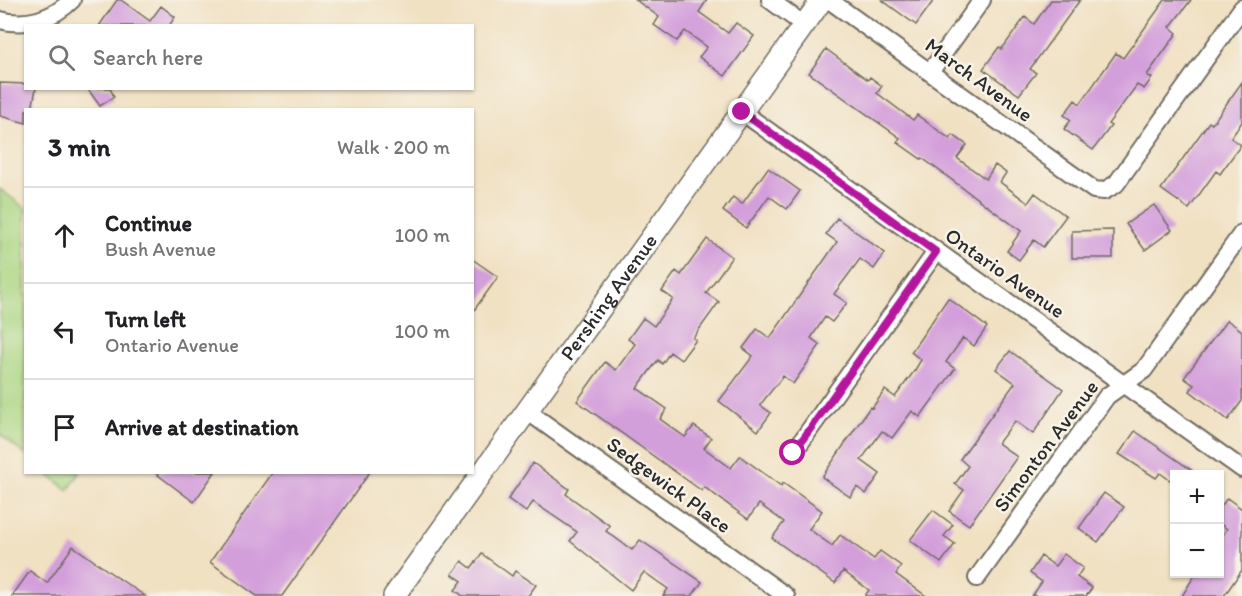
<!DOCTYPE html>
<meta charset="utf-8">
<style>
body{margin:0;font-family:Itim,sans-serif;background:#f6f6f6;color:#202124}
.controls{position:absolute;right:18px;bottom:18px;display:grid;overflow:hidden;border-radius:0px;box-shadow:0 2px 4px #0004}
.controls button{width:54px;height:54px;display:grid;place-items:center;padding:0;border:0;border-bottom:2px solid #e0e0e0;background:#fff;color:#202124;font:30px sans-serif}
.stop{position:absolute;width:18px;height:18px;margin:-14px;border:4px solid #b5179e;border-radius:50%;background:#fff}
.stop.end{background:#b5179e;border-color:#fff;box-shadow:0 2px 6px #0008}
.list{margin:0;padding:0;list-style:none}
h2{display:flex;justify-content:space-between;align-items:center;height:78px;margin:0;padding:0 24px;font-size:26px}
h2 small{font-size:20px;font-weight:400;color:#757577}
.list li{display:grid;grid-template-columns:39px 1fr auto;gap:18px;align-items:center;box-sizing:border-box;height:96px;padding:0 24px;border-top:2px solid #e0e0e0}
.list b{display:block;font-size:22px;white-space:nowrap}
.list p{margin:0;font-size:20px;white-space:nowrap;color:#757577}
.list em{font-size:20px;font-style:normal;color:#757577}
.icon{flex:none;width:33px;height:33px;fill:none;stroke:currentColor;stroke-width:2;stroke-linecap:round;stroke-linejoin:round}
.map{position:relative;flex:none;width:1242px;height:596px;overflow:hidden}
.search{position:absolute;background:#fff;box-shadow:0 2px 4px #0004;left:24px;top:24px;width:450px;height:66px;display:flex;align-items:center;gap:15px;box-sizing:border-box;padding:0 21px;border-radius:0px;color:#757577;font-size:22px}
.panel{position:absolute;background:#fff;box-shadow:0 2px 4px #0004;left:24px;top:108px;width:450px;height:366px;border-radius:0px}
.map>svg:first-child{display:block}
.green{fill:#aad682;stroke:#6a8056;stroke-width:1.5}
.building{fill:#d39fdb}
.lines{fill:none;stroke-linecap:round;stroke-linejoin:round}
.minor-casing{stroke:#706b60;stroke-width:20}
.tertiary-casing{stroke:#706b60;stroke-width:24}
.minor{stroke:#fff;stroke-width:16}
.tertiary{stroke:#fff;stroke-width:21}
.route{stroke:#b5179e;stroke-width:8}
.labels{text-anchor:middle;stroke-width:5;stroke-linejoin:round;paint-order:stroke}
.street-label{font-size:21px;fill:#2b2b2b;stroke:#f7f3e8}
</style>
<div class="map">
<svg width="1242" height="596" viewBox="0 0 1242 596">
<rect width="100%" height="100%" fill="#f7f3e8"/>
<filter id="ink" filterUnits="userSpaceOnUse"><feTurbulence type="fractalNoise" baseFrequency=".0167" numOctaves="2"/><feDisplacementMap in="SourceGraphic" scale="12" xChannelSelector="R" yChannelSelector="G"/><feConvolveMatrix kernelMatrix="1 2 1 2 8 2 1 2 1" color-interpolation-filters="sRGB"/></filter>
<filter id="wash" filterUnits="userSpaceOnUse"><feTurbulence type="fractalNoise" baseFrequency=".008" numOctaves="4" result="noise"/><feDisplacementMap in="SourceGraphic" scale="24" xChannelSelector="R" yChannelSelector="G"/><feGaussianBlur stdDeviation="1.35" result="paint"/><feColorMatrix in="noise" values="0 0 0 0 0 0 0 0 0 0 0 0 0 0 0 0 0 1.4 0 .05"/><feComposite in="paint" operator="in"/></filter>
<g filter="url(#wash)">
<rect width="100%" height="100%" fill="#f1e1c3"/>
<!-- green -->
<path class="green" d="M0,189L25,208V455L0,434Z
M46,473L80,472V473L68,490Z"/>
<g id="blocks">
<!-- building -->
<path class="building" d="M117,0H121L150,21L161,6L175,17L169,26H99Z
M636,0H707L699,12L728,33L736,23L754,36L725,76L699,57L707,47L685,31L677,41L654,25L659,17Z
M882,0H934L916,25Z
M1051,0H1080L1030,69L1036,73L1019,95L983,69L999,47L1002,49L1025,17L1034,24Z
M1165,0H1191L1170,27L1177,33L1147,75L1152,78L1144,89L1137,85L1108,124L1111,126L1093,150L1064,129L1071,120L1064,115L1075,100L1080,104L1116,53L1123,58Z
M826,49L868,80L870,77L882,86L877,93L913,120L917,115L950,139L953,135L967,145L957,158L986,179L995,165L1006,173L1000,182L1028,203L1035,193L1066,216L1043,247L1034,240L1019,260L1007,251L1021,231L922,158L921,159L897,142L900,138L809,73Z
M1242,82V122L1231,138L1241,145L1220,174L1216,171L1189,209L1161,189L1209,122L1212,124Z
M0,83L26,84V88H36L32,110H26V123L0,116Z
M87,88H110L114,97L100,106Z
M768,168L800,191L787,209L769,196L746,228L723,211L733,197L742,204Z
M1154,205L1172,230L1145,250L1126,224Z
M837,218L885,253L874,269L860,259L834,294L847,303L832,322L825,317L811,338L820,345L793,384L783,376L760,405L771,413L758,431L719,401L753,356L743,348L757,329L770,338L837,242L826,234Z
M1113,230V258H1072V231Z
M707,239L732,257L706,293L719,302L693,338L696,340L681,360L670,352L662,364L658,360L637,388L667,409L660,419L685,437L694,426L711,438L704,448L731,468L740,456L781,486L783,483L822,511L809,529L832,546L840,535L874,559L880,551L901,566L896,574L926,596H865L869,590L843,571L835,583L772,538L784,522L759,504L748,519L704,487L702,491L577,401L605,362L616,370L635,344L628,339L643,318L654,326L673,299L662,291L676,271L681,275Z
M472,259L498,277L472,313Z
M948,298L987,327L974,346L963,338L946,362L955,369L920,417L912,411L892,438L882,431L861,460L880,474L866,494L857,487L850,497L822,477L870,407L872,408L885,390L895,397L915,370L921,360L911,352Z
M1227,320L1242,331V401L1228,420L1190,391L1194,385L1184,378Z
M1010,351L1063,389L1033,434L1015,421L998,443L1017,457L969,525L949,511L964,490L955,484L968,466L960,459L1015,383L996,369Z
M1135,431L1197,474H1174V483L1160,473L1156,478L1119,454Z
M533,463L569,489L566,494L610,526L606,531L632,550L640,540L702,582L692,596H663L668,589L644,572L631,590L570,541L577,532L533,502L526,512L508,499Z
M154,472H215L194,502Z
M273,472H370L282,596H257L210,562Z
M1104,493L1124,507L1098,542L1079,528Z
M1227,498L1242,509V570L1224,596H1182L1196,573H1220V539L1227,529L1220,524V508Z
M933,510L953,525L944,536L955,544L941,563L910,540Z
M73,546L118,578L145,596H12L30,571L47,583Z
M482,554L512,576L515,571L536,585L528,596H463L455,590L462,581L452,574L462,561L471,568Z
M1064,554L1083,568L1077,577L1092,588L1086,596H1032L1042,582L1030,573L1041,556L1055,566Z"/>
</g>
</g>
<g filter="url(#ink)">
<use href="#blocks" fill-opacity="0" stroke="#706b60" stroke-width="1.5"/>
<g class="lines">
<defs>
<path id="minor" d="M770,0L804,25
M829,0L1094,190L1104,191L1116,184L1242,8
M0,20C26,27 53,19 72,0
M930,72L982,0
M742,112L1242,469
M527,411L786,596
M793,453L936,252
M977,578L1107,396L1144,370L1242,233"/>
<g id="tertiary">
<path id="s1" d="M394,596L822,0"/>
</g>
</defs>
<!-- minor casing -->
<use href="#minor" class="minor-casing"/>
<!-- tertiary casing -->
<use href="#tertiary" class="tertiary-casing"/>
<!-- minor -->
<use href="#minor" class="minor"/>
<!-- tertiary -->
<use href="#tertiary" class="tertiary"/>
</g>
</g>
<g class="lines" filter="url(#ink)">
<!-- route -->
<path class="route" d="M742,112L936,252L793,453"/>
</g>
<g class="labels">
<!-- street labels -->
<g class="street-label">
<text transform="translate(979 80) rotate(36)" y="7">March Avenue</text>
<text transform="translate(1005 273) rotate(35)" y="7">Ontario Avenue</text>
<text dy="7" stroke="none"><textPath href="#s1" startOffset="368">Pershing Avenue</textPath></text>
<text transform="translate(1046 446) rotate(-53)" y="7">Simonton Avenue</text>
<text transform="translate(669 485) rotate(36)" y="7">Sedgewick Place</text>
</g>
</g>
</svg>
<div class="controls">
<button>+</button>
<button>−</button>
</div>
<div class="stop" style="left:793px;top:453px"></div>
<div class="stop end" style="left:742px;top:112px"></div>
<div class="search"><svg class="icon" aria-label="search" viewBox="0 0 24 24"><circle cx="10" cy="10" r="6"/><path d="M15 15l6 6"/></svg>Search here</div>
<section class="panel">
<h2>3 min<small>Walk · 200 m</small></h2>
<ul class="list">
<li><svg class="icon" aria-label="ahead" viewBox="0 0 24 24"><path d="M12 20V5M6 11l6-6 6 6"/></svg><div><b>Continue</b><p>Bush Avenue</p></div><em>100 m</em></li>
<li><svg class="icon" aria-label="left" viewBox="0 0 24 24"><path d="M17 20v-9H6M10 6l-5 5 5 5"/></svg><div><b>Turn left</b><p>Ontario Avenue</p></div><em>100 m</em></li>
<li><svg class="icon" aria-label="arrive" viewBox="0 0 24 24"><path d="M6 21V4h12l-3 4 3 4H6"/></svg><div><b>Arrive at destination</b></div></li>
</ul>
</section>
</div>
